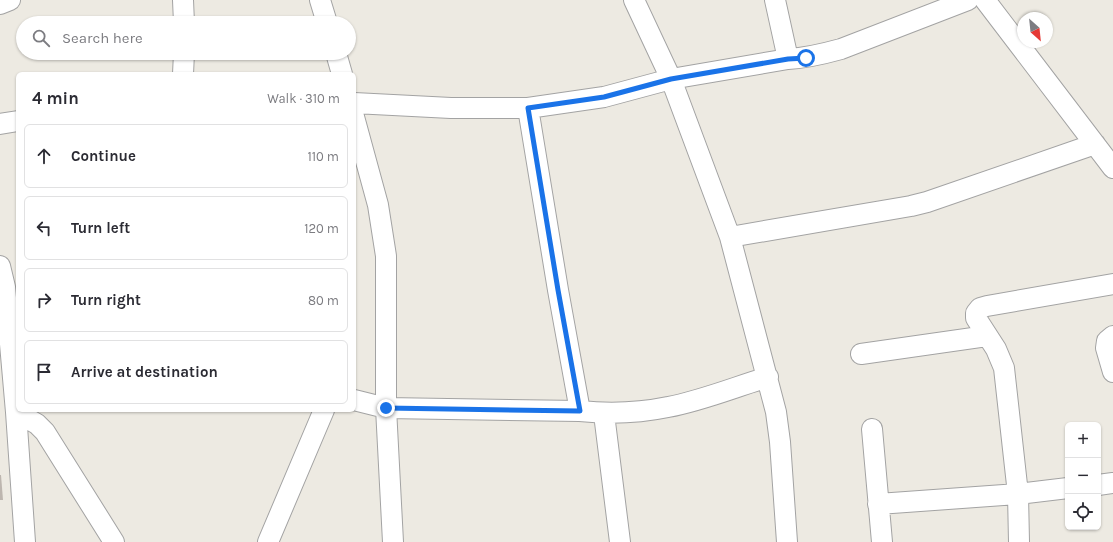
<!DOCTYPE html>
<meta charset="utf-8">
<style>
body{margin:0;font-family:Karla,sans-serif;background:#f7f7f7;color:#2b2b33}
.controls{position:absolute;right:12px;bottom:12px;display:grid;overflow:hidden;border-radius:6px;box-shadow:0 1px 3px #0004}
.controls button{width:36px;height:36px;display:grid;place-items:center;padding:0;border:0;border-bottom:1px solid #e1e1e2;background:#fff;color:#2b2b33;font:20px sans-serif}
.compass{position:absolute;left:1017px;top:12px;width:36px;height:36px;border-radius:50%;background:#fff;box-shadow:0 1px 3px #0004;rotate:153deg}
.stop{position:absolute;width:12px;height:12px;margin:-9px;border:3px solid #1a73e8;border-radius:50%;background:#fff}
.stop.end{background:#1a73e8;border-color:#fff;box-shadow:0 1px 4px #0008}
.list{margin:0;padding:0;list-style:none}
h2{display:flex;justify-content:space-between;align-items:center;height:52px;margin:0;padding:0 16px;font-size:17px}
h2 small{font-size:13px;font-weight:400;color:#7c7c81}
.list li{display:grid;grid-template-columns:26px 1fr auto;gap:12px;align-items:center;box-sizing:border-box;height:64px;margin:0 8px 8px;padding:0 8px;border:1px solid #e1e1e2;border-radius:6px}
.list b{display:block;font-size:15px;white-space:nowrap}
.list em{font-size:13px;font-style:normal;color:#7c7c81}
.icon{flex:none;width:22px;height:22px;fill:none;stroke:currentColor;stroke-width:2;stroke-linecap:round;stroke-linejoin:round}
.map{position:relative;flex:none;width:1113px;height:542px;overflow:hidden}
.search{position:absolute;background:#fff;box-shadow:0 1px 3px #0004;left:16px;top:16px;width:340px;height:44px;display:flex;align-items:center;gap:10px;box-sizing:border-box;padding:0 14px;border-radius:22px;color:#7c7c81;font-size:15px}
.panel{position:absolute;background:#fff;box-shadow:0 1px 3px #0004;left:16px;top:72px;width:340px;height:340px;border-radius:6px}
.map>svg:first-child{display:block}
.building{fill:#bdb6af}
.lines{fill:none;stroke-linecap:round;stroke-linejoin:round}
.minor-casing{stroke:#a3a3a3;stroke-width:22}
.minor{stroke:#fff;stroke-width:20}
.route{stroke:#1a73e8;stroke-width:5}
</style>
<div class="map">
<svg width="1113" height="542" viewBox="0 0 1113 542">
<rect width="100%" height="100%" fill="#edeae2"/>
<!-- building -->
<path class="building" d="M0,475H1L3,500H0Z"/>
<g class="lines">
<defs>
<path id="minor" d="M183,0L184,23
M320,0L327,23
M634,0L671,79L730,237L776,412L780,442L787,542
M775,0L788,59
M985,0L1113,168
M0,4L10,0
M336,53L342,74
M183,74L184,53
M354,103L451,108H528L604,97L671,79L788,59C806,58 823,54 841,49L968,0
M528,108L558,290L580,411
M354,117L378,205L386,256V408L393,542
M0,124L18,121
M730,237L911,206L927,202L1095,144
M0,266L5,287L16,412L25,542
M1113,336L1107,341L1106,348L1113,372
M861,354L987,336
M354,400L386,408L580,411C609,414 639,413 668,407C701,401 735,387 768,377
M16,412L37,424L45,432L114,542
M604,414L620,542
M872,429L882,542
M1098,485L1113,483
M878,504L1018,494L1068,488
M268,542L324,410
M1019,542L1018,494L1004,368L996,349L976,318V313L980,308L987,306L1113,284"/>
</defs>
<!-- minor casing -->
<use href="#minor" class="minor-casing"/>
<!-- minor -->
<use href="#minor" class="minor"/>
</g>
<g class="lines">
<!-- route -->
<path class="route" d="M386,408L580,411L558,290L528,108L604,97L671,79L788,59L806,58"/>
</g>
</svg>
<div class="controls">
<button>+</button>
<button>−</button>
<button><svg class="icon" aria-label="locate" viewBox="0 0 24 24"><circle cx="12" cy="12" r="6"/><path d="M12 2v4M12 18v4M2 12h4M18 12h4"/></svg></button>
</div>
<svg class="compass" viewBox="-18 -18 36 36"><path d="M0-13l5 13h-10z" fill="#e53935"/><path d="M0 13l5-13h-10z" fill="#7c7c81"/></svg>
<div class="stop" style="left:806px;top:58px"></div>
<div class="stop end" style="left:386px;top:408px"></div>
<div class="search"><svg class="icon" aria-label="search" viewBox="0 0 24 24"><circle cx="10" cy="10" r="6"/><path d="M15 15l6 6"/></svg>Search here</div>
<section class="panel">
<h2>4 min<small>Walk · 310 m</small></h2>
<ul class="list">
<li><svg class="icon" aria-label="ahead" viewBox="0 0 24 24"><path d="M12 20V5M6 11l6-6 6 6"/></svg><div><b>Continue</b></div><em>110 m</em></li>
<li><svg class="icon" aria-label="left" viewBox="0 0 24 24"><path d="M17 20v-9H6M10 6l-5 5 5 5"/></svg><div><b>Turn left</b></div><em>120 m</em></li>
<li><svg class="icon" aria-label="right" viewBox="0 0 24 24"><path d="M7 20v-9h11M14 6l5 5-5 5"/></svg><div><b>Turn right</b></div><em>80 m</em></li>
<li><svg class="icon" aria-label="arrive" viewBox="0 0 24 24"><path d="M6 21V4h12l-3 4 3 4H6"/></svg><div><b>Arrive at destination</b></div></li>
</ul>
</section>
</div>
